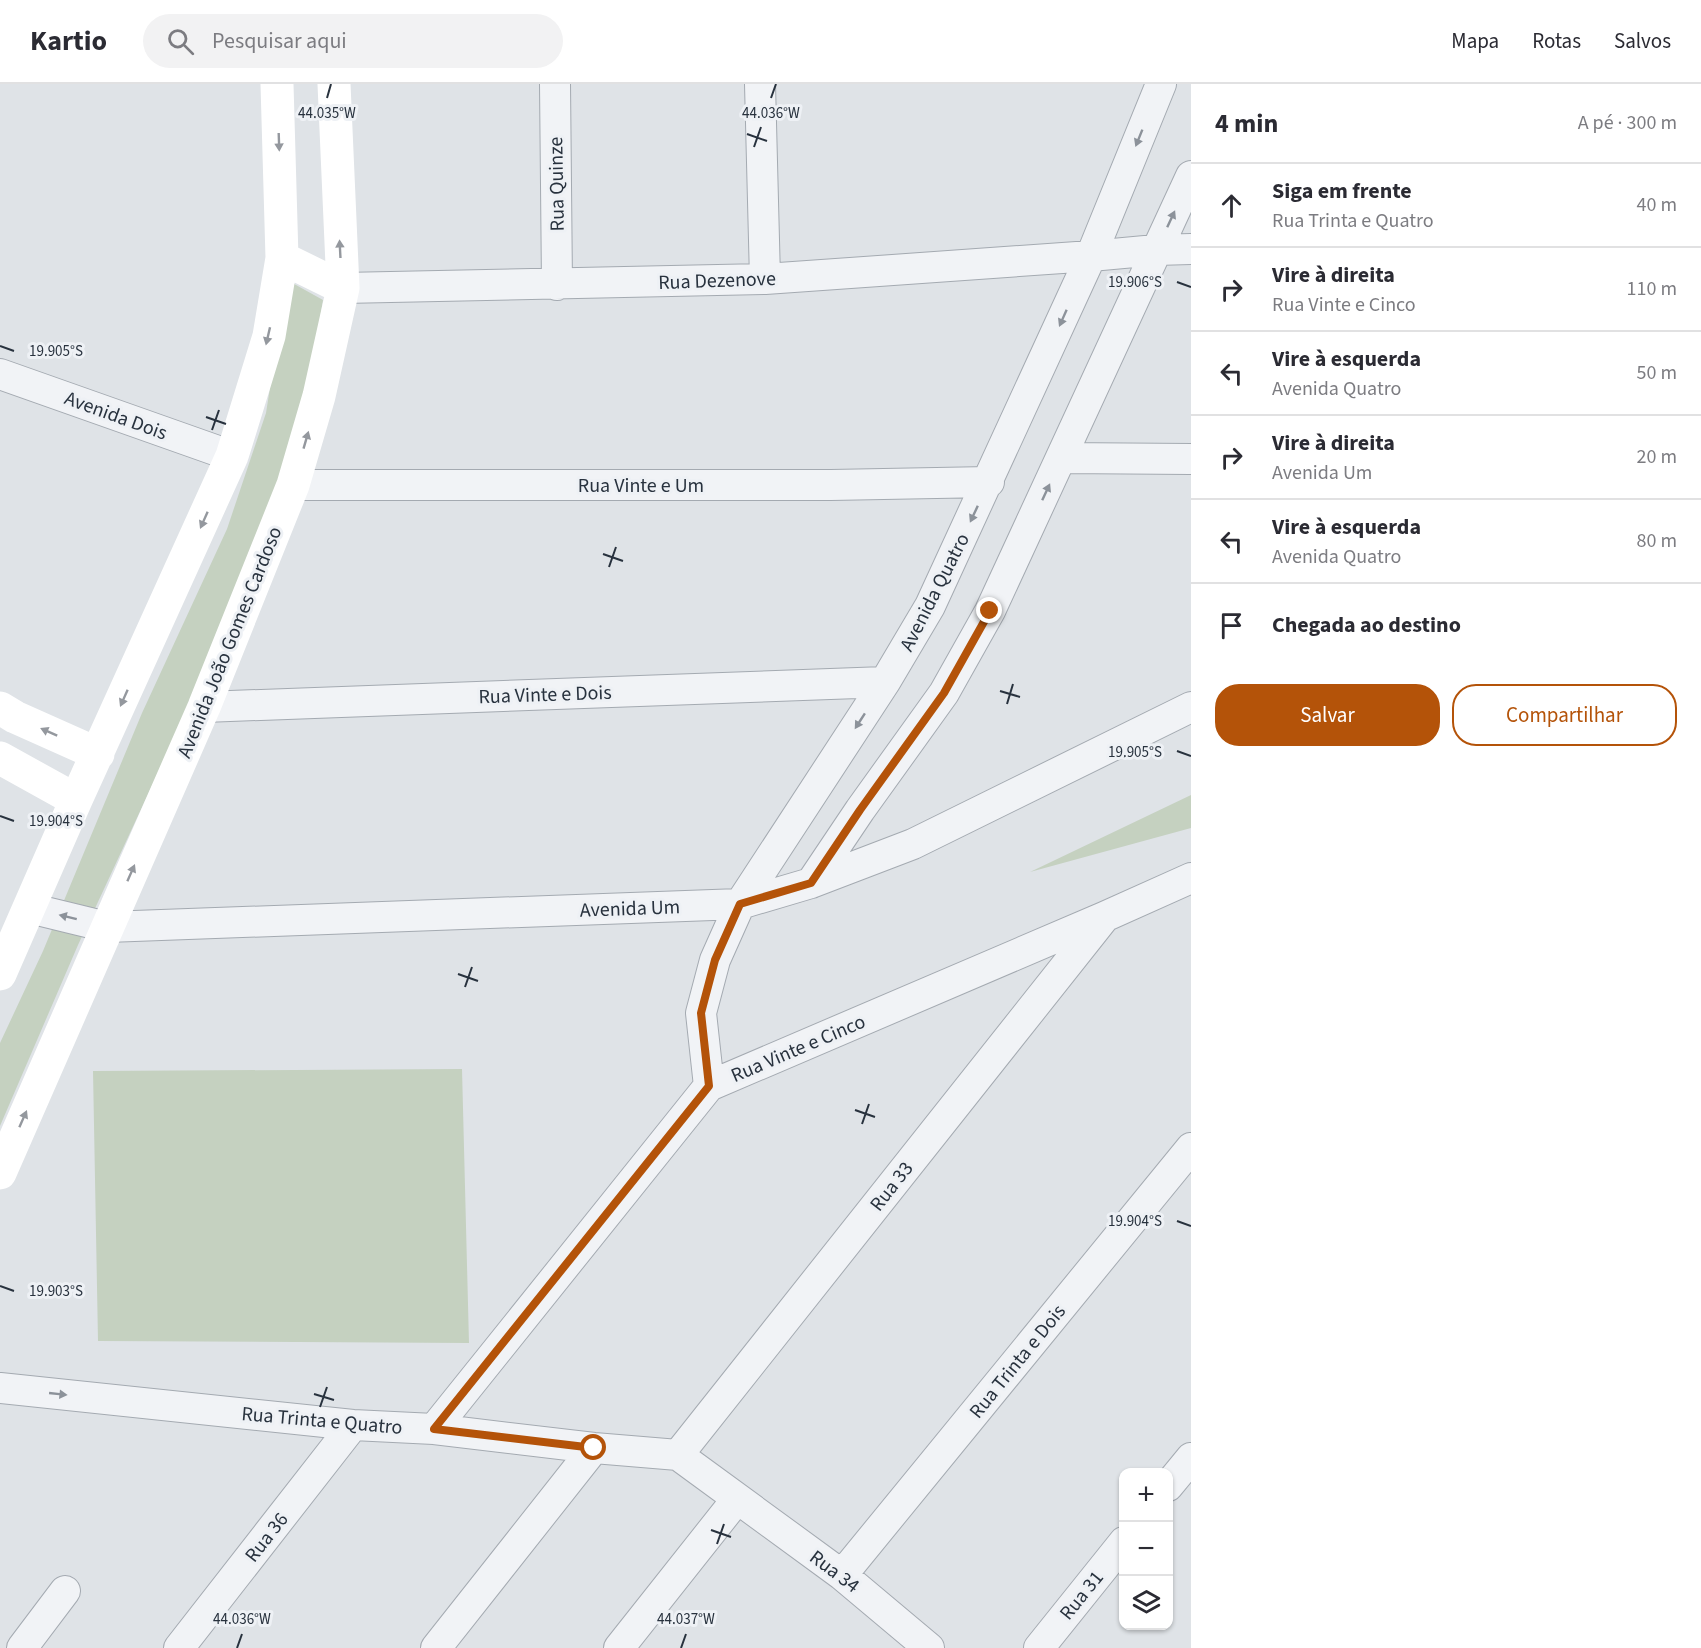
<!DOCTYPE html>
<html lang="pt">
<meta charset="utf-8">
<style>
body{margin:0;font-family:"Source Sans 3",sans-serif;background:#f2f2f3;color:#2b2b33}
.controls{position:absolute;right:18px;bottom:18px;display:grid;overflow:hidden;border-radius:12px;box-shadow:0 2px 4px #0004}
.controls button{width:54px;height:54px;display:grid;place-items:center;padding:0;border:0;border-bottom:2px solid #e1e1e2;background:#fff;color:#2b2b33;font:30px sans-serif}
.stop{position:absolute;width:18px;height:18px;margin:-14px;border:4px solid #b45309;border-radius:50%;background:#fff}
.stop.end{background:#b45309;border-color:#fff;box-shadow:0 2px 6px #0008}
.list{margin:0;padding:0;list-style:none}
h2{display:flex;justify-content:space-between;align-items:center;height:78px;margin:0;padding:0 24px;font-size:26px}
h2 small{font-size:20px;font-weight:400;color:#7c7c81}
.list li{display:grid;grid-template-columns:39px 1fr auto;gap:18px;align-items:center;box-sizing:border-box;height:84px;padding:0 24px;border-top:2px solid #e1e1e2}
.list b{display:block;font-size:22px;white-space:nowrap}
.list p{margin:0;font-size:20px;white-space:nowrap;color:#7c7c81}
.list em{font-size:20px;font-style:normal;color:#7c7c81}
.actions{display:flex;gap:12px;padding:18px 24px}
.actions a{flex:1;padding:14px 0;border:2px solid #b45309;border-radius:24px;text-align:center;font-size:21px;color:#b45309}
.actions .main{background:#b45309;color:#fff}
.icon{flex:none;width:33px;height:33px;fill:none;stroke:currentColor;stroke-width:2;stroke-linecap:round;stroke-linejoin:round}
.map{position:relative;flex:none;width:1191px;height:1564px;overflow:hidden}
header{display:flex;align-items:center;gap:36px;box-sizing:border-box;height:84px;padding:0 30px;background:#fff;border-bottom:2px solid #e1e1e2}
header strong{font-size:28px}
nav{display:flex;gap:33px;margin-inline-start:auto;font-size:21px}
.search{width:420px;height:54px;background:#f2f2f3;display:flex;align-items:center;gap:15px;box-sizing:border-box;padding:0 21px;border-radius:33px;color:#7c7c81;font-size:22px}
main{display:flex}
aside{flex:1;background:#fff}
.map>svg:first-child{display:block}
.green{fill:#c5d1c0}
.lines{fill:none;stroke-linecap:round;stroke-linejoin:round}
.street-casing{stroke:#a4aab1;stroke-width:32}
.street{stroke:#f1f3f6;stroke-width:30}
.secondary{stroke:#fff;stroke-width:33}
.oneway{fill:#8c929a}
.oneway2{fill:#94989e}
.route{stroke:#b45309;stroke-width:8}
.ticks{fill:none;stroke:#28323e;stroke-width:2}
.labels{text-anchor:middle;stroke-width:6;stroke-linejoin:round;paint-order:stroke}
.street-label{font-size:20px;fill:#28323e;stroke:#eef1f5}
.ticks-label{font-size:15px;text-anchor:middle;fill:#28323e;stroke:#eef1f5;stroke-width:6;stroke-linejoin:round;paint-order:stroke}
</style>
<header>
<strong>Kartio</strong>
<div class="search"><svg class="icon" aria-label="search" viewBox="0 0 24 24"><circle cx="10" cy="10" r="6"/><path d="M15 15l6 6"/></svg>Pesquisar aqui</div>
<nav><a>Mapa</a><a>Rotas</a><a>Salvos</a></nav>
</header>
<main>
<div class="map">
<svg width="1191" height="1564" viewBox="0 0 1191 1564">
<rect width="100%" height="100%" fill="#dfe3e7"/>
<!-- green -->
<path class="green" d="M287,196L323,216L303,339L182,637L78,861L0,1042V959L43,867L142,629L227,445L266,329Z
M1191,711V744L1030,788Z
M462,985L469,1259L98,1257L93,987Z"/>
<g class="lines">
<defs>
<path id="street" d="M555,0L557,201
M760,0L765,195
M343,204L765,195L1091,172L1156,166L1191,165
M0,290L232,372
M1062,374L1191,375
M293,401H831L989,398
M204,623L885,598
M811,799L860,726L944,609L990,527L1191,92
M29,824L107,843L740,820L811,799L913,760L1191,623
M709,1002L701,929L715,876L740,820L885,598L930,522L1091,172L1161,0
M0,1304L353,1341L434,1345L594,1364L678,1371L842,1491L929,1564
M434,1345L709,1002L1104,833L1191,794
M678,1371L1103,835
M1168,1402L1191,1374
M842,1491L1191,1064
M22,1564L65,1507
M179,1564L353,1341
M436,1564L594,1364
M619,1564L737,1415
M1039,1564L1124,1458"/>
</defs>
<!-- street casing -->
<use href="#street" class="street-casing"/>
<!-- street -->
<use href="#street" class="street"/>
<!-- secondary -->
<path class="secondary" d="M282,174L343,204
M0,624L15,633L98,670
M0,674L76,716
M0,890L76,716L232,372L269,252L282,174L277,0
M0,1089L204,623L293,401L319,312L343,204L334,0"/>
</g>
<!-- one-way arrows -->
<defs><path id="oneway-solid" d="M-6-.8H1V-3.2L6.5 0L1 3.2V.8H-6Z" transform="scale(1.5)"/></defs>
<g class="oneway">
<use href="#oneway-solid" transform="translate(1139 54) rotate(112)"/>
<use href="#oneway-solid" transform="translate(1171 135) rotate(-65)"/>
<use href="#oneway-solid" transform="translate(1063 234) rotate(114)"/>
<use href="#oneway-solid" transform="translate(1046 408) rotate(-65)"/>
<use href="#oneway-solid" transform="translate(974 430) rotate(115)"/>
<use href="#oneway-solid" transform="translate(860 637) rotate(123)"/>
<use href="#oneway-solid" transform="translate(68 833) rotate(-166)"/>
<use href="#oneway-solid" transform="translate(58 1310) rotate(6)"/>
</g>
<g class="oneway2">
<use href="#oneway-solid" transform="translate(279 58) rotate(88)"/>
<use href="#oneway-solid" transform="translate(340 165) rotate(-93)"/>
<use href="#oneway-solid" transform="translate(268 252) rotate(103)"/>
<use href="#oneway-solid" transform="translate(306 356) rotate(-74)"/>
<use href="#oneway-solid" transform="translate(204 436) rotate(114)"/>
<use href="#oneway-solid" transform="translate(124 614) rotate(114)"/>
<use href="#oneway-solid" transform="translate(49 648) rotate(-156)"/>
<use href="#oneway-solid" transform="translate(131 789) rotate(-66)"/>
<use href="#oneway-solid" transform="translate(23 1035) rotate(-66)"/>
</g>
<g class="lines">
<!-- route -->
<path class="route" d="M594,1364L434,1345L709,1002L701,929L715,876L740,820L811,799L860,726L944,609L990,527"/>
</g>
<!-- ticks -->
<path class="ticks" d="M327,14L331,0M771,14L776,0M747,50L767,57M754,63L761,43M1177,198L1191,203M0,262L14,267M206,333L226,340M212,346L219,326M603,470L623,477M609,483L616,463M1000,607L1020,613M1007,620L1013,600M1177,667L1191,672M0,732L14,737M458,890L478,897M465,903L472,883M855,1026L875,1033M862,1040L869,1020M1177,1137L1191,1142M0,1202L14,1207M314,1310L334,1316M320,1323L327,1303M711,1446L731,1453M717,1460L724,1440M237,1564L242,1550M681,1564L686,1550"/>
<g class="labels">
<!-- street labels -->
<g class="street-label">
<text transform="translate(556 100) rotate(-91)" y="7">Rua Quinze</text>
<text transform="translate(717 196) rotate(-2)" y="7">Rua Dezenove</text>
<text transform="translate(116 331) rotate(20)" y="7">Avenida Dois</text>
<text x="641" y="408">Rua Vinte e Um</text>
<text transform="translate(934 508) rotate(-63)" y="7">Avenida Quatro</text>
<text transform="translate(229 558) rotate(-68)" y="7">Avenida João Gomes Cardoso</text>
<text transform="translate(545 610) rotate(-2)" y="7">Rua Vinte e Dois</text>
<text transform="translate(630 824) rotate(-2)" y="7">Avenida Um</text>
<text transform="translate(798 964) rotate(-23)" y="7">Rua Vinte e Cinco</text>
<text transform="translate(891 1102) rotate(-52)" y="7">Rua 33</text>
<text transform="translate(1017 1277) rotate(-51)" y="7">Rua Trinta e Dois</text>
<text transform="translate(322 1336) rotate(5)" y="7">Rua Trinta e Quatro</text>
<text transform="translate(266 1453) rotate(-52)" y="7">Rua 36</text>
<text transform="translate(835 1487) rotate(37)" y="7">Rua 34</text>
<text transform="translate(1081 1511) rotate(-51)" y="7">Rua 31</text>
</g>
</g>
<g class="ticks-label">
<text x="771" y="34">44.036°W</text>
<text x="327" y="34">44.035°W</text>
<text x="1135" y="203">19.906°S</text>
<text x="56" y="272">19.905°S</text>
<text x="1135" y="673">19.905°S</text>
<text x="56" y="742">19.904°S</text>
<text x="1135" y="1142">19.904°S</text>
<text x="56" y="1212">19.903°S</text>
<text x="242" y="1540">44.036°W</text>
<text x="686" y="1540">44.037°W</text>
</g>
</svg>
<div class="controls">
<button>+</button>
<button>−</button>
<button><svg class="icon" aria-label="layers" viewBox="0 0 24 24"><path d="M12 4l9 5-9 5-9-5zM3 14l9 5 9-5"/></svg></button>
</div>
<div class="stop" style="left:594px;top:1364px"></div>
<div class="stop end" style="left:990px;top:527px"></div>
</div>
<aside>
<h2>4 min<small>A pé · 300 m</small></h2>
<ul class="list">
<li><svg class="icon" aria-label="ahead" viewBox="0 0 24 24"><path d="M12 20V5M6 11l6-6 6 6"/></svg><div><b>Siga em frente</b><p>Rua Trinta e Quatro</p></div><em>40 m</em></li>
<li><svg class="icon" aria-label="right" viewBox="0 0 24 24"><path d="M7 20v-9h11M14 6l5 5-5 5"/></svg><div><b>Vire à direita</b><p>Rua Vinte e Cinco</p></div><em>110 m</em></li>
<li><svg class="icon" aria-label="left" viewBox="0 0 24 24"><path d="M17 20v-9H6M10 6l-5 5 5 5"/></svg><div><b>Vire à esquerda</b><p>Avenida Quatro</p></div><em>50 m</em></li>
<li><svg class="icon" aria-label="right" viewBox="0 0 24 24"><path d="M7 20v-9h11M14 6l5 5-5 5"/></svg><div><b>Vire à direita</b><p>Avenida Um</p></div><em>20 m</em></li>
<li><svg class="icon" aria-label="left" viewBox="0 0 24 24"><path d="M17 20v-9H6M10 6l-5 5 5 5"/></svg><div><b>Vire à esquerda</b><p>Avenida Quatro</p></div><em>80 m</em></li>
<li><svg class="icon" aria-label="arrive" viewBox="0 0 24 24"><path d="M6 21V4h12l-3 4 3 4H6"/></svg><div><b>Chegada ao destino</b></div></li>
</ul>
<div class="actions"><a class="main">Salvar</a><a>Compartilhar</a></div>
</aside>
</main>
